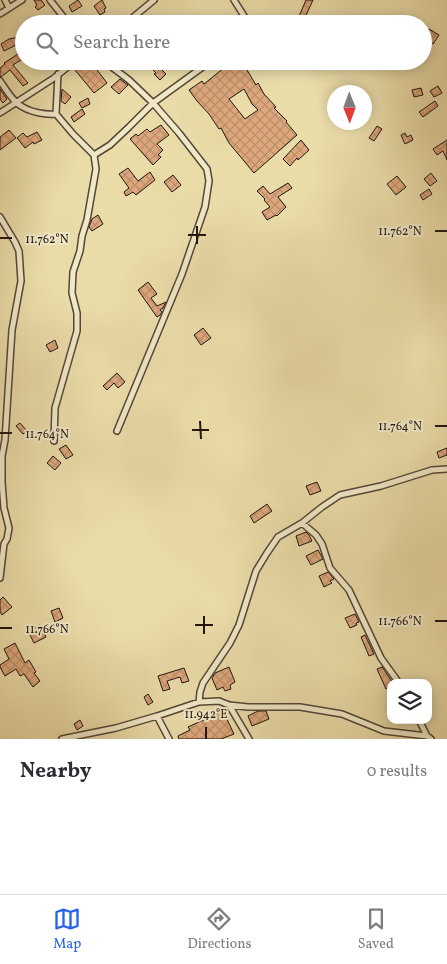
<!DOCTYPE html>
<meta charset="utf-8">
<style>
body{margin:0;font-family:Vollkorn,serif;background:#f2f2f3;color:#2b2b33}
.controls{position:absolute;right:15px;bottom:15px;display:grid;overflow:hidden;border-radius:10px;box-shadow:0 2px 12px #0003}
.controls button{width:45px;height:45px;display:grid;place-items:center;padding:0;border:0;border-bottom:1px solid #e1e1e2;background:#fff;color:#2b2b33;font:25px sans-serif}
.compass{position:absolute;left:327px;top:85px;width:45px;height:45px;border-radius:50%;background:#fff;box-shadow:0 2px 12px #0003;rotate:179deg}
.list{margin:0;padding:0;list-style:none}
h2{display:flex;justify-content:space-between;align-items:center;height:65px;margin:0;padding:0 20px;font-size:21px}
h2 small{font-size:16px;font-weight:400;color:#7c7c81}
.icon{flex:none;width:28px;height:28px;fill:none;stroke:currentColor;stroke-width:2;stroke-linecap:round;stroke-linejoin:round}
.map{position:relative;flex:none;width:447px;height:739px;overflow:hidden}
.search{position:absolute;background:#fff;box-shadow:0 2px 12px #0003;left:15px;right:15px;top:15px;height:55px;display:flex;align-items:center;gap:12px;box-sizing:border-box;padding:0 18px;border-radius:28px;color:#7c7c81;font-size:19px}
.sheet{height:155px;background:#fff}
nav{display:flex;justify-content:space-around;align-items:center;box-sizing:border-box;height:70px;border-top:1px solid #e1e1e2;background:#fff;font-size:14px;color:#7c7c81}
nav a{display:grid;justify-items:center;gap:2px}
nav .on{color:#2563eb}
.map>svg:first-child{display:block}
.building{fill:url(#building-cross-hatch);stroke:#22150f;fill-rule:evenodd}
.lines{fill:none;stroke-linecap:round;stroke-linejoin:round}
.street-casing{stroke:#544736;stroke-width:8}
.street{stroke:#f1e8c7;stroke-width:5}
.ticks{fill:none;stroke:#22150f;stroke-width:2}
.ticks-label{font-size:12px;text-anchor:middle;fill:#22150f;stroke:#f1e8c7;stroke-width:4;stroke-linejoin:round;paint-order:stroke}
</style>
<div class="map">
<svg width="447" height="739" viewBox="0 0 447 739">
<defs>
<pattern id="building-cross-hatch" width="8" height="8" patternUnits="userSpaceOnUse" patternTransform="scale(1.25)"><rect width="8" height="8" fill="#dca77c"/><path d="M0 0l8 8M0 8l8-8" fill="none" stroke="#bc8f6a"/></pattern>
</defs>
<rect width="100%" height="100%" fill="#eadca9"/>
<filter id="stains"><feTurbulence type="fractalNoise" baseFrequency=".004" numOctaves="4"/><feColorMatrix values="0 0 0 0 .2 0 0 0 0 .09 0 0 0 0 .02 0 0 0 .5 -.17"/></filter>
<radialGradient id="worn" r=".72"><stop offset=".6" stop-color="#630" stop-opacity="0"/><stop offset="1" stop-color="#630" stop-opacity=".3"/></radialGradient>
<!-- building -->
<path class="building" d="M34,0H41L45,5L38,10L35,7L37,5Z
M78,0L82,6L72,12L69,6Z
M102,0L106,8L104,9L105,12L100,15L94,6Z
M306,0H313L302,24L297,21Z
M429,29L439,35L433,44L423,37Z
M19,37L20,43L4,51L1,44L9,39Z
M24,47V58L13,65L28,83L23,86L10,70L1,77H0V68L5,64L4,63L18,54L17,52Z
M84,61H90L92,67L94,66L107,83L94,93L75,70L85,63Z
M144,61H158L156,64L166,74L160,80L154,74L156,73Z
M227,61H240L247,70L256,85L258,83L264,94L276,107L274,108L287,121L286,122L297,135L254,173L229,143L221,128L219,129L209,114L197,101L189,90L202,81L204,84L225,67L223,64ZM244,89L252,104L258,110L245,119L229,99Z
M120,79L128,85L119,94L111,87Z
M438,86L442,93L434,97L430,91Z
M421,88L423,95L414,97L412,90Z
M0,89L7,99L3,103L0,99Z
M62,89L71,97L65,104L61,101Z
M88,98L90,104L82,108L79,103Z
M435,101L438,106L423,117L419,112Z
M82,109L85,114L74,122L71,117Z
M161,125L169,135L157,144L163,150L158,155L161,157L153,165L130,139L136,134L138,136L147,129L150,132Z
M377,126L382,129L374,141L369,138Z
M9,130L16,138L0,150V137Z
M37,132L42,140L34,144L33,142L25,148L17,138L23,133L27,137Z
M405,133L407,137L411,135L413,140L405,144L401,135Z
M301,140L309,150L298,160L297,158L290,166L283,159Z
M447,140V160L443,151L437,155L433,149Z
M128,168L138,181L150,172L155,180L136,195L133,192L126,196L124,192L129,188L119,174Z
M431,173L437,181L430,186L424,179Z
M173,175L181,185L172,192L164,182Z
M397,176L406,187L396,195L387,184Z
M288,183L292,188L278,197L286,207L277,216L276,215L267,220L262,212L270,207L264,200L265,199L257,191L263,186L270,194Z
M429,189L432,194L423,200L420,195Z
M98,215L103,224L92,231L89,227L92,219Z
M148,282L157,294L151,298L157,306L166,302L163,308L160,310L162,312L160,315L157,317L138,290Z
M203,328L211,338L201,345L194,335Z
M55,340L58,348L50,352L46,345Z
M117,373L125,382L118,388L114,383L107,390L103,386Z
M20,423L27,431L23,434L16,426Z
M66,445L73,455L66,459L59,449Z
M447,448V455L439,458L437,452Z
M53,456L61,463L55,470L47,463Z
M317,482L321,491L310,495L306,486Z
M267,504L272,511L254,523L250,516Z
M306,532L309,535L312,541L299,546L296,536Z
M318,550L323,559L311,565L306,556Z
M328,572L334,579L330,581L332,583L324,587L319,576Z
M3,597L12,607L2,615L0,612V600Z
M59,608L63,618L55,622L51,611Z
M355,614L359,622L356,623L357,625L350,628L345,618Z
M40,625L46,637L34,643L28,631Z
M365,635L374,654L369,656L361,637Z
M15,643L25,663L29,660L36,672L34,673L40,681L33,687L24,674L20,676L16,669L5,676L0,667V665L9,659L4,649Z
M229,667L235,682L230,685L231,689L225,691L223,687L217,690L212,678L215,673Z
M382,667L393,683H391V686L386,689L377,669Z
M184,668L189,681L182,683L180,677L167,681L170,689L163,691L158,676Z
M148,694L153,702L148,705L144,697Z
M223,711L234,734L221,739H179L178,736L190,730L188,727Z
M258,711H266L269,719L252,726L248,716Z
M80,720L83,726L77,730L74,724Z"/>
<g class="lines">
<defs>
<path id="street" d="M5,0L9,8
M50,0L69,24
M234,0L249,24
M0,14L22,0
M125,24L154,0
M104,61L129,80L153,103L179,133L207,169L209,181L205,207L182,274L117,431
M276,61L278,64
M0,81C6,89 12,101 21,106C30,112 45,115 56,114
M0,113L54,78L75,61
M94,155L110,145L129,127L153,103L211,61
M0,217L15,242L19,251L21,281L12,330L5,440L2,456V482L4,508L9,528L7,539L4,544L0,578
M54,441L55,408L77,331V313L72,293L73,272L80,251L82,236L87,220L96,169L94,155L73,134L56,114L58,74
M302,523L316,535L322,544L330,568L349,590L381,658L399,683
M199,702L200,692L203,683L230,643L239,625L256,571L267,553L278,537L302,523L322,507L340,495L381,486L432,470L447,469
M229,705L249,739
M157,716L169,739
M419,720L427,736
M62,739L116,728L157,716L199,702L219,701L229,705L248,707H300L342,714L384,731L427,736L431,739"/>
</defs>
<!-- street casing -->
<use href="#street" class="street-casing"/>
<!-- street -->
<use href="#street" class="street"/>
</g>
<!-- ticks -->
<path class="ticks" d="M197,226V244M435,231H447M188,235H206M0,238H12M200,421L201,439M435,426H447M192,430H209M0,433H12M204,616V634M435,621H447M195,625H213M0,628H12M206,727V739"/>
<g class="ticks-label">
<text x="400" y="235">11.762°N</text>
<text x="47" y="243">11.762°N</text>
<text x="400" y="430">11.764°N</text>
<text x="47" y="438">11.764°N</text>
<text x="400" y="625">11.766°N</text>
<text x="47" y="633">11.766°N</text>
<text x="206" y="718">11.942°E</text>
</g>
<rect width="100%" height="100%" filter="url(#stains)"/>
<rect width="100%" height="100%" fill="url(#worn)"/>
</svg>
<div class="controls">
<button><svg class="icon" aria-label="layers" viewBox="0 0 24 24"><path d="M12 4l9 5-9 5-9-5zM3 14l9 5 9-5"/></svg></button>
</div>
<svg class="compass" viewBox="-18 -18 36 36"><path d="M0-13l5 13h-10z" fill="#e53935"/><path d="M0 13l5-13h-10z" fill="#7c7c81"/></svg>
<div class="search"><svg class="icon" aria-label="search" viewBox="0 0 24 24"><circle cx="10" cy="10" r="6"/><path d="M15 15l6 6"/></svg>Search here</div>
</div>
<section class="sheet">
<h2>Nearby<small>0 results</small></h2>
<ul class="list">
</ul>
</section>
<nav>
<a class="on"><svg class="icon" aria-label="map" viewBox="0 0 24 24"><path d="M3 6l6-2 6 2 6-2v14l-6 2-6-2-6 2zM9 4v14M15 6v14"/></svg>Map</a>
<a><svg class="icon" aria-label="directions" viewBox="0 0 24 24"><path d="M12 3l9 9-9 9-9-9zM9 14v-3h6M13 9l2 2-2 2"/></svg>Directions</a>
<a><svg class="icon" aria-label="saved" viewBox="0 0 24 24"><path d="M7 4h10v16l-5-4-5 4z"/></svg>Saved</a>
</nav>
